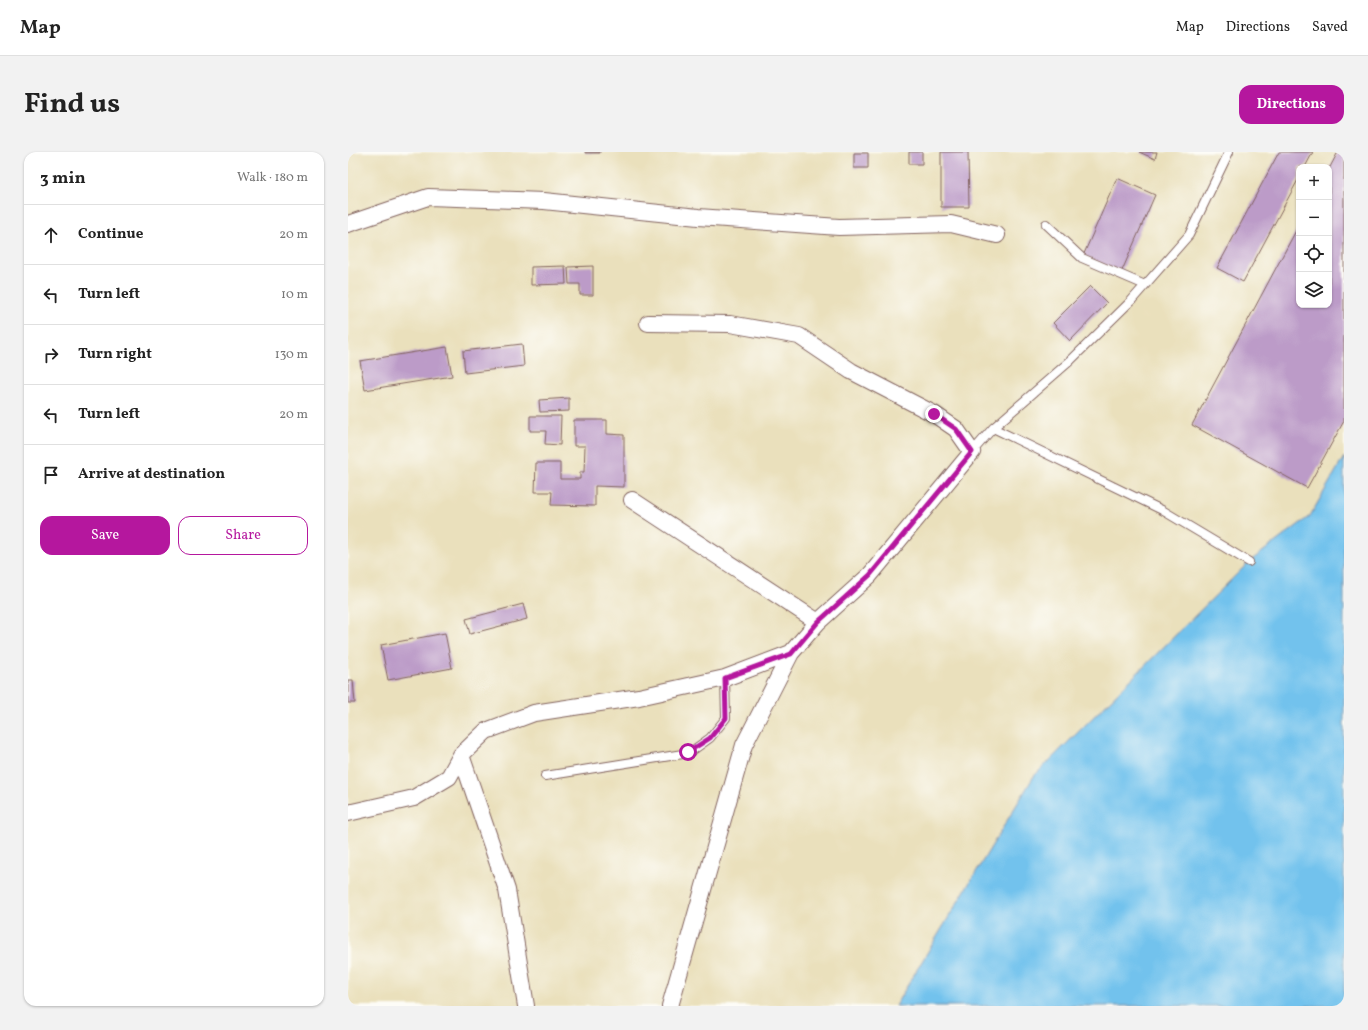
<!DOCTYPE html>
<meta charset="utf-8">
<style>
body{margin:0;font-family:Vollkorn,serif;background:#f2f2f2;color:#222}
.controls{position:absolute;right:12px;top:12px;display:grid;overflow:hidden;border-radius:8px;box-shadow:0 1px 3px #0004}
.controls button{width:36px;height:36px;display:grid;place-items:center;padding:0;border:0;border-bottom:1px solid #e0e0e0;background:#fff;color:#222;font:20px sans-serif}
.stop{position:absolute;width:12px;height:12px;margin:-9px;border:3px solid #b5179e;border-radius:50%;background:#fff}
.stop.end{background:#b5179e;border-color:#fff;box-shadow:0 1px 4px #0008}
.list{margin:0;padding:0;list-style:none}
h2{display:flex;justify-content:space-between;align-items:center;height:52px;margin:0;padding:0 16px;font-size:17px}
h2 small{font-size:13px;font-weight:400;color:#767676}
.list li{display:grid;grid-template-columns:26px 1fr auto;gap:12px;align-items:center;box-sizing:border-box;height:60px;padding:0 16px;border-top:1px solid #e0e0e0}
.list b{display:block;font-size:15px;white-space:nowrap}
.list em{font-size:13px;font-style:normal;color:#767676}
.actions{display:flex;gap:8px;padding:12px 16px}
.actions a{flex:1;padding:9px 0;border:1px solid #b5179e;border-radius:12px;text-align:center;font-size:14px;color:#b5179e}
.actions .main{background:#b5179e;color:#fff}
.icon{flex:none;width:22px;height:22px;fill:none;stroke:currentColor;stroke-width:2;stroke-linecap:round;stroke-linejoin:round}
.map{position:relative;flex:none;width:996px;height:854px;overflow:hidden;border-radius:12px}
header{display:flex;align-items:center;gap:24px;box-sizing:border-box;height:56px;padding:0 20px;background:#fff;border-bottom:1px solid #e0e0e0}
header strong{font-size:19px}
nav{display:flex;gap:22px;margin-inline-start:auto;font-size:14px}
.intro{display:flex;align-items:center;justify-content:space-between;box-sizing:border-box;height:96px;padding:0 24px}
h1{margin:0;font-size:28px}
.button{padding:10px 18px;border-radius:12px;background:#b5179e;color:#fff;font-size:14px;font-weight:700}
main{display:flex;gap:24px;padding:0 24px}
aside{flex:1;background:#fff;border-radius:12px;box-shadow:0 1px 3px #0004}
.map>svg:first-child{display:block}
.water{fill:#72c2ed;stroke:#5e708c}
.building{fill:#bc9bc8}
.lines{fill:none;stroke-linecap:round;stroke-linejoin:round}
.service-casing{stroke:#82635e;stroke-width:10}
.minor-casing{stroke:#82635e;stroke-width:18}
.service{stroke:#fff;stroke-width:8}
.minor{stroke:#fff;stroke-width:16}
.route{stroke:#b5179e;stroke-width:5}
</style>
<header>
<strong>Map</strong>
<nav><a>Map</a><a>Directions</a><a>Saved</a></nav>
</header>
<div class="intro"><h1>Find us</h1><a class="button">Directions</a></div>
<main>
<aside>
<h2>3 min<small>Walk · 180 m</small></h2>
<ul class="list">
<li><svg class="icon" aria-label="ahead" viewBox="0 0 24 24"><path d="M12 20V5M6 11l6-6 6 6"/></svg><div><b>Continue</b></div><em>20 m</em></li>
<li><svg class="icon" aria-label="left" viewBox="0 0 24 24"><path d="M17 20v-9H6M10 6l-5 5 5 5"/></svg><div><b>Turn left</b></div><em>10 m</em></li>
<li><svg class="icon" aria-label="right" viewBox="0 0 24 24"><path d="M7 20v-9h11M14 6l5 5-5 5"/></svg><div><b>Turn right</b></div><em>130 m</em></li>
<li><svg class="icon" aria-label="left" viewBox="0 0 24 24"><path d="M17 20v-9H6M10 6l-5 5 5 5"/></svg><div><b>Turn left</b></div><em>20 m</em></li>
<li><svg class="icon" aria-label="arrive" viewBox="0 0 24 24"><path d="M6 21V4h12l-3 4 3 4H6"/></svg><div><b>Arrive at destination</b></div></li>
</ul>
<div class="actions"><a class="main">Save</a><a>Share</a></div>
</aside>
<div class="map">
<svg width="996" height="854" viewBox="0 0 996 854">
<rect width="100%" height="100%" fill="#fdfcf7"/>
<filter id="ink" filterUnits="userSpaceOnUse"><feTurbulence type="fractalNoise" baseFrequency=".025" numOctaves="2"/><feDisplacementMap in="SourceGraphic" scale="8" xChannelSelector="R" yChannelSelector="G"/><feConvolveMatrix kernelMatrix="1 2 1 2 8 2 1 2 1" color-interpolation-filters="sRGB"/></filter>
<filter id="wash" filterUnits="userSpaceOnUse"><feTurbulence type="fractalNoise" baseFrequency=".012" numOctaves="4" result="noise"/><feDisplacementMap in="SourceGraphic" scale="16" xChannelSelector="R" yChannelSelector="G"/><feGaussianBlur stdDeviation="0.9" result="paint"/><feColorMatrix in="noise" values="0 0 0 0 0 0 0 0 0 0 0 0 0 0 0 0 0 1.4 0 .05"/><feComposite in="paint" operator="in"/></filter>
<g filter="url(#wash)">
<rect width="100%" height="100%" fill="#eae0bc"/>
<!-- water -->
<path class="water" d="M996,305V854H547L686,624L901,410L962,364Z"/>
<g id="blocks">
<!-- building -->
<path class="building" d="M237,0H252V1H237Z
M561,0H574V12H561Z
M593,0H620L621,55H593Z
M791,0H809L807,7Z
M931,0H965L957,15H951V26L895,130L869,116Z
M990,0H996V269L959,336L844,273L951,73V153H981V17Z
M506,1H520V16H506Z
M769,26L807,43L773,121L735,104Z
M217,114L218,132L183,133V115Z
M245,114V143H232V132H221L220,115Z
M742,134L759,151L722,189L705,171Z
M174,192L176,214L117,221L115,199Z
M99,195L104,224L17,238L12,209Z
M221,246V259L192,260L191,248Z
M182,264H213L212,293L197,292L198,279H182Z
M226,268H259V282L276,283V335L247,334V354L203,353L204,340H187L188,311H212V327H232V320H236L237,294H226Z
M175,452L179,467L122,482L118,467Z
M97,481L104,516L40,528L33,493Z
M0,528H5L7,551H0Z"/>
</g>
</g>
<g filter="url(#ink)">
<use href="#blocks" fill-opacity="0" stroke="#82635e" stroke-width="1"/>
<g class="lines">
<defs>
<path id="service" d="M698,72L734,106L797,133
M645,276L814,358L901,410
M624,300L645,276L722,209L783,149L841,83L881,0
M197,624L341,601L362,586L378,566L377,526"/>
<path id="minor" d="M0,72L80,45L196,49L350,65L491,75L603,72L649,83
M284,348L470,470
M113,603L159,738L178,854
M0,661L66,646L101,625L113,603L138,579L186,561L291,545L377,526L443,501L470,470L522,423L624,300L608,277L586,262L503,219L451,184L382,172L300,171
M322,854L396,593L443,501"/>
</defs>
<!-- service casing -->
<use href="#service" class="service-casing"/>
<!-- minor casing -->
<use href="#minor" class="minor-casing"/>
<!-- service -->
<use href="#service" class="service"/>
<!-- minor -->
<use href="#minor" class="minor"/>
</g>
</g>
<g class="lines" filter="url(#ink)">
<!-- route -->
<path class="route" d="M340,600L362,586L378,566L377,526L443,502L470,470L522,423L624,300L608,277L586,262"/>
</g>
</svg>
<div class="controls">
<button>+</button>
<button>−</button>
<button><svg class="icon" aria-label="locate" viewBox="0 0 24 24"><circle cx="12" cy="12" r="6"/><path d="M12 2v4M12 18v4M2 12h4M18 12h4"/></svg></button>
<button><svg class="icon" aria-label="layers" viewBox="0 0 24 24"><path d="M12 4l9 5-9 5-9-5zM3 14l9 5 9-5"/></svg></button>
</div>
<div class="stop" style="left:340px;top:600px"></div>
<div class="stop end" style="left:586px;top:262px"></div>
</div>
</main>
